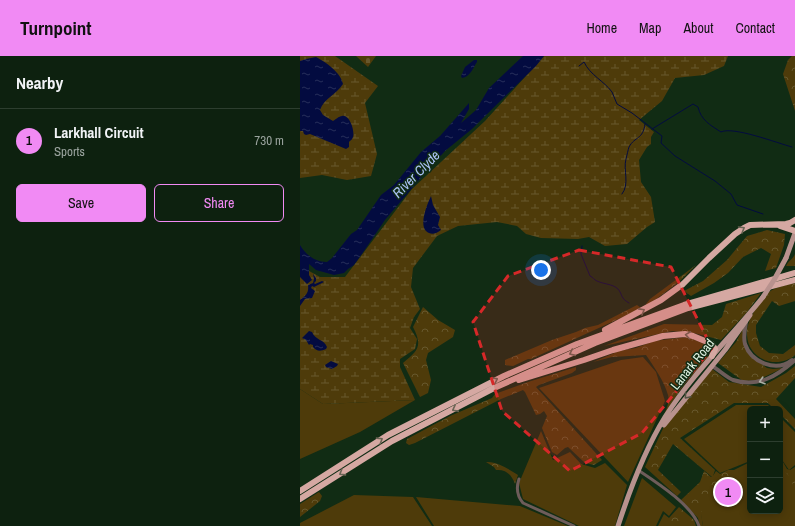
<!DOCTYPE html>
<meta charset="utf-8">
<style>
body{margin:0;font-family:"Archivo Narrow",sans-serif;background:#162918;color:#f1f3f6}
.controls{position:absolute;right:12px;bottom:12px;display:grid;overflow:hidden;border-radius:6px;box-shadow:0 2px 10px #0003}
.controls button{width:36px;height:36px;display:grid;place-items:center;padding:0;border:0;border-bottom:1px solid #2d3e2f;background:#0d210f;color:#f1f3f6;font:20px sans-serif}
.you{position:absolute;left:241px;top:214px;width:14px;height:14px;margin:-10px;border:3px solid #fff;border-radius:50%;background:#1a73e8;box-shadow:0 0 0 6px #1a73e833}
.badge{display:grid;place-items:center;width:26px;height:26px;border-radius:50%;background:#f18af4;color:#111;font-size:13px;font-weight:700}
.pin{position:absolute;translate:-50% -50%;border:2px solid #fff;box-shadow:0 1px 4px #0006}
.list{margin:0;padding:0;list-style:none}
h2{display:flex;justify-content:space-between;align-items:center;height:52px;margin:0;padding:0 16px;font-size:17px}
h2 small{font-size:13px;font-weight:400;color:#9aa39e}
.list li{display:grid;grid-template-columns:26px 1fr auto;gap:12px;align-items:center;box-sizing:border-box;height:64px;padding:0 16px;border-top:1px solid #2d3e2f}
.list b{display:block;font-size:15px;white-space:nowrap}
.list p{margin:0;font-size:13px;white-space:nowrap;color:#9aa39e}
.list em{font-size:13px;font-style:normal;color:#9aa39e}
.actions{display:flex;gap:8px;padding:12px 16px}
.actions a{flex:1;padding:9px 0;border:1px solid #f18af4;border-radius:6px;text-align:center;font-size:14px;color:#f18af4}
.actions .main{background:#f18af4;color:#111}
.icon{flex:none;width:22px;height:22px;fill:none;stroke:currentColor;stroke-width:2;stroke-linecap:round;stroke-linejoin:round}
.map{position:relative;flex:none;width:495px;height:470px;overflow:hidden}
header{display:flex;align-items:center;gap:24px;box-sizing:border-box;height:56px;padding:0 20px;background:#f18af4;color:#111}
header strong{font-size:19px}
nav{display:flex;gap:22px;margin-inline-start:auto;font-size:14px}
main{display:flex}
aside{flex:1;background:#0d210f}
.map>svg:first-child{display:block}
.green{fill:#4e3b0a}
.forest{fill:url(#forest-crowns)}
.wetland{fill:url(#wetland-marsh)}
.cemetery{fill:url(#cemetery-stones)}
.water{fill:url(#water-ripples)}
.lines{fill:none;stroke-linecap:round;stroke-linejoin:round}
.stream{stroke:#030b40;stroke-width:1}
.minor{stroke:#6e5c5a;stroke-width:3}
.tertiary{stroke:#6e5c5a;stroke-width:4}
.primary{stroke:#b8928e;stroke-width:5}
.motorway{stroke:#d5a8a2;stroke-width:6}
.primary-bridge{stroke:#b8928e;stroke-width:5}
.oneway{stroke:#696454}
.oneway2{stroke:#adaea5}
.oneway3{stroke:#545545}
.marked{fill:#d62828;fill-opacity:0.2;stroke:#d62828;stroke-width:3;stroke-dasharray:8 5;stroke-linejoin:round}
.labels{text-anchor:middle;stroke-width:3;stroke-linejoin:round;paint-order:stroke}
.street-label{font-size:13px;fill:#e1f2e2;stroke:#112c14}
.water-label{font-size:14px;font-style:italic;fill:#abc2f6;stroke:#112c14}
</style>
<header>
<strong>Turnpoint</strong>
<nav><a>Home</a><a>Map</a><a>About</a><a>Contact</a></nav>
</header>
<main>
<aside>
<h2>Nearby<small></small></h2>
<ul class="list">
<li><span class="badge">1</span><div><b>Larkhall Circuit</b><p>Sports</p></div><em>730 m</em></li>
</ul>
<div class="actions"><a class="main">Save</a><a>Share</a></div>
</aside>
<div class="map">
<svg width="495" height="470" viewBox="0 0 495 470">
<defs>
<pattern id="forest-crowns" width="20" height="18" patternUnits="userSpaceOnUse"><rect width="20" height="18" fill="#4e3b0a"/><path d="M2 6a3 3 0 1 1 6 0M12 15a3 3 0 1 1 6 0" fill="none" stroke="#67582d"/></pattern>
<pattern id="wetland-marsh" width="20" height="14" patternUnits="userSpaceOnUse"><rect width="20" height="14" fill="#4e3b0a"/><path d="M1 5h8M5 5V1M11 12h8M15 12V8" fill="none" stroke="#67582d"/></pattern>
<pattern id="cemetery-stones" width="16" height="16" patternUnits="userSpaceOnUse"><rect width="16" height="16" fill="#4e3b0a"/><path d="M2 7V4a2 2 0 0 1 4 0v3zM10 15v-3a2 2 0 0 1 4 0v3z" fill="#67582d"/></pattern>
<pattern id="water-ripples" width="26" height="14" patternUnits="userSpaceOnUse"><rect width="26" height="14" fill="#030b40"/><path d="M2 4q2-2 4 0t4 0M15 11q2-2 4 0t4 0" fill="none" stroke="#272f5b"/></pattern>
</defs>
<rect width="100%" height="100%" fill="#112c14"/>
<!-- green -->
<path class="green" d="M343,301L356,316L365,345L328,426L239,332L321,304Z
M0,333L23,348L115,344L60,376L0,403Z
M436,349H468L472,353H450V405L420,417L384,383Z
M480,361L495,376V409L489,414L480,401Z
M241,375L253,404L270,396L281,408L295,412L305,407L327,429L315,470H279L223,443L219,427Z
M480,405L495,427V470H403C402,463 399,453 402,445C406,429 436,414 450,407V455H480Z
M342,422L376,451L369,460L363,455L356,470H324Z
M54,439L113,441L132,470H0V467Z
M116,441L220,450L268,470H134Z"/>
<!-- forest -->
<path class="forest" d="M492,0H495V55L483,18L488,4Z
M467,174L485,178L484,189L476,212L465,215L471,198L461,192L443,201L428,217L414,227L391,240L384,235L403,225L427,204L447,180Z
M495,198V210H486C489,204 493,203 495,198Z
M396,209L380,225L347,250L346,248L350,243Z
M495,227V245L479,250L472,245L456,269V277L460,290L469,297L483,298L495,289V299C478,314 448,304 447,279C446,268 453,257 459,248C462,244 465,239 469,236C476,231 486,229 495,227Z
M461,237L447,256L421,284L394,277L372,275L304,290L364,268L412,269L422,261L426,248Z
M337,249L341,252L325,260L231,303H228L213,310L205,309V304L252,284L276,276L285,272L298,269Z
M123,251L138,264L155,274L153,281L128,297L126,304L131,324L128,337L120,341L103,307C118,295 123,290 113,271Z
M444,271V287L453,302L467,312L473,313L483,312L458,324L443,325L418,307L436,286Z
M388,281L406,289L408,302C403,305 400,310 396,315C383,328 373,345 363,361C366,355 370,345 368,339C364,325 354,311 346,299L312,301L293,306L319,295L336,292L354,285Z
M495,310V322L476,343L495,363V373L480,358V353H474L468,347H434L380,382L415,414L413,420L416,415L420,418L428,414H434L450,406V415L443,412C418,425 396,438 403,470H400L398,462L381,444L400,426L404,415L411,421H412L373,388L358,414L381,436L377,440L345,411L367,364L412,313L429,326L461,331L486,317Z
M276,311V314L272,317L239,329L236,331L302,404L294,409L285,407L268,391L265,392L257,399L252,396L242,372L247,360L244,355L240,358L236,359L225,336L223,334L201,343L115,387L109,389L106,387L107,383L150,360L192,342L195,338L228,326Z
M480,401L487,413L490,414L495,411V434L490,421L480,410Z
M186,406C197,405 208,413 218,419L215,428C212,419 206,413 196,414L194,411Z
M19,436L22,440L20,445L0,461V448Z
M379,451L394,464L396,470H358L364,458L369,462Z"/>
<!-- wetland -->
<path class="wetland" d="M0,0H35L78,30L65,47L77,98L71,120L47,124L22,119L0,122Z
M244,0H428L424,10L404,19L375,22L362,45L339,64L354,76L351,81V88L347,91L339,104L341,126L351,141L355,166L347,171L327,188L305,190L289,181L278,183L241,182L226,178L217,170L197,166L158,170L137,180L113,212L111,231L120,253L114,261L110,272L117,283L115,293L100,303V311L115,344L23,348L0,333V210L20,221H45L112,133L185,65Z"/>
<!-- cemetery -->
<path class="cemetery" d="M56,0H76L68,11Z"/>
<!-- water -->
<path class="water" d="M223,0H244L236,10L172,73L145,95L124,118L85,164L64,195L54,209L48,213L44,217L34,219L16,214L9,208V219L12,224L7,228L0,221V189C6,199 15,206 27,206L32,202L51,178L57,174L81,139L94,129L121,96L140,80L169,47V53L161,67L176,54L189,32Z
M16,1C26,6 41,17 43,28C36,39 24,42 20,54L23,59L33,65C35,64 39,60 42,60C50,58 55,76 53,81C52,84 51,84 49,86V91L46,93L10,78L6,79L4,78L3,75H0V5L6,3Z
M174,4H177V6C173,12 170,21 162,22L161,20L165,11Z
M131,140L133,149L140,161L138,169L141,174C137,177 133,179 129,177C117,172 127,149 131,140Z
M13,218L16,222V225L14,227L15,228L22,225L24,226L14,231L12,230L11,232L15,235L12,242L5,243L0,250V244C6,239 9,237 8,229L13,227L14,223Z
M9,275L12,276C16,285 24,283 27,291L26,293C21,295 17,296 13,291V289L10,288L9,289L6,284L2,282Z
M31,305L38,308L37,310L32,313L26,311L25,309Z"/>
<g class="lines">
<!-- stream -->
<path class="stream" d="M279,10L284,6C290,19 304,25 312,36C314,40 315,44 317,48L332,57L362,80L361,87L375,100L415,125L431,138L437,149L463,158
M352,73L393,48L398,51C401,64 410,69 421,76C433,70 477,87 492,91
M322,138C330,128 323,114 326,103C327,99 328,94 329,91C335,80 343,84 345,68
M282,190L281,198L290,220C293,221 294,224 297,225C303,228 313,228 318,233C323,239 320,242 329,247"/>
<!-- minor -->
<path class="minor" d="M338,414C356,426 392,449 399,470
M219,423C216,432 217,440 223,447L274,470"/>
<!-- tertiary -->
<path class="tertiary" d="M446,266C445,273 443,281 445,288C451,306 476,317 492,304
M412,310C419,314 426,321 433,324C458,332 477,320 495,304"/>
<!-- primary -->
<path class="primary" d="M486,202L495,177
M364,369L425,294L450,259
M318,470C330,433 344,395 365,361C393,317 431,281 463,241"/>
<!-- motorway -->
<path class="motorway" d="M480,170L495,175
M305,274L361,244L383,228L409,202L435,178L444,172L450,169L486,168L490,167L495,164
M219,324L284,304L313,294L363,280L385,278L393,280L412,288L415,293L412,300
M0,435L88,379L204,320L277,288L384,249L495,217
M0,443L92,385L194,332L295,287L388,252L495,224"/>
<!-- primary-bridge -->
<path class="primary-bridge" d="M463,241L474,224L486,202"/>
</g>
<!-- one-way arrows -->
<defs><path id="oneway-chevron" d="M-2-3.5L2.5 0L-2 3.5" fill="none" stroke-width="1.6" stroke-linecap="round" stroke-linejoin="round"/></defs>
<g class="oneway">
<use href="#oneway-chevron" transform="translate(442 173) rotate(-30)"/>
<use href="#oneway-chevron" transform="translate(342 255) rotate(-29)"/>
<use href="#oneway-chevron" transform="translate(388 279) rotate(-172)"/>
<use href="#oneway-chevron" transform="translate(272 297) rotate(156)"/>
<use href="#oneway-chevron" transform="translate(195 324) rotate(-27)"/>
<use href="#oneway-chevron" transform="translate(155 353) rotate(152)"/>
<use href="#oneway-chevron" transform="translate(80 384) rotate(-32)"/>
<use href="#oneway-chevron" transform="translate(42 417) rotate(148)"/>
</g>
<use class="oneway2" href="#oneway-chevron" transform="translate(462 325) rotate(162)"/>
<use class="oneway3" href="#oneway-chevron" transform="translate(387 340) rotate(130)"/>
<!-- marked area -->
<path class="marked" d="M279,194L371,211L412,292L342,377L270,415L202,355L173,266L208,220Z"/>
<g class="labels">
<!-- street labels -->
<g class="street-label">
<text transform="translate(392 308) rotate(-51)" y="5">Lanark Road</text>
</g>
<!-- water labels -->
<g class="water-label">
<text transform="translate(116 118) rotate(-45)" y="5">River Clyde</text>
</g>
</g>
</svg>
<div class="controls">
<button>+</button>
<button>−</button>
<button><svg class="icon" aria-label="layers" viewBox="0 0 24 24"><path d="M12 4l9 5-9 5-9-5zM3 14l9 5 9-5"/></svg></button>
</div>
<div class="you"></div>
<div class="pin badge" style="left:428px;top:436px">1</div>
</div>
</main>
